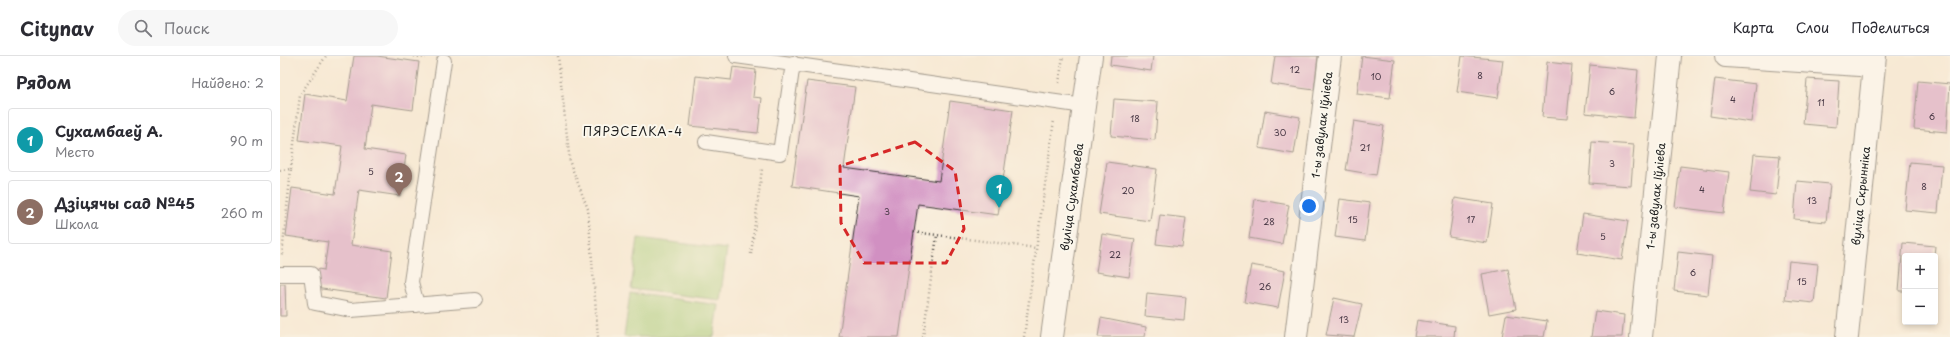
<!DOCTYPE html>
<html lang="ru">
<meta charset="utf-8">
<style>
body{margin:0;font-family:"Playpen Sans",sans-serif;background:#f7f7f7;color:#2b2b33}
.controls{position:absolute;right:12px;bottom:12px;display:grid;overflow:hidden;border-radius:4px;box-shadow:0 2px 6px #0003}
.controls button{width:36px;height:36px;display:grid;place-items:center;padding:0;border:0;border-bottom:1px solid #e1e1e2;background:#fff;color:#2b2b33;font:20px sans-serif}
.you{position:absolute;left:1029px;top:150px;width:14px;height:14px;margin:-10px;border:3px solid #fff;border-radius:50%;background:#1a73e8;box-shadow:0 0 0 6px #1a73e833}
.badge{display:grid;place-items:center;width:26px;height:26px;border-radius:50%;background:#d1495b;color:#fff;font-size:13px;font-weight:700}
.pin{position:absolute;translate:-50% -33px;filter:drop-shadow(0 1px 2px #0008)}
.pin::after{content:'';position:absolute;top:21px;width:14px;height:12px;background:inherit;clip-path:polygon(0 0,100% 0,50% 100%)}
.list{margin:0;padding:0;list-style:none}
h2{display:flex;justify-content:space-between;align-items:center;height:52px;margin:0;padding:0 16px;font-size:17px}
h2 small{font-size:13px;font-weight:400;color:#7c7c81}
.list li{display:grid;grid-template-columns:26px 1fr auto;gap:12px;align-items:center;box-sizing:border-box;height:64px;margin:0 8px 8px;padding:0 8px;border:1px solid #e1e1e2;border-radius:4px}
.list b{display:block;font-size:15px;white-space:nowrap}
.list p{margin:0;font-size:13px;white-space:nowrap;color:#7c7c81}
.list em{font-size:13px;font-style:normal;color:#7c7c81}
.icon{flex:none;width:22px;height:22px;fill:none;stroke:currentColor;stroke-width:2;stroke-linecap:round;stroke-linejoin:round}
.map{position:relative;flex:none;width:1670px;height:281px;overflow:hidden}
header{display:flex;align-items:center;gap:24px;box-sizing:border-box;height:56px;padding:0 20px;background:#fff;border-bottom:1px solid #e1e1e2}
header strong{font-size:19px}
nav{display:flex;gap:22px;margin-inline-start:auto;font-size:14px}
.search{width:280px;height:36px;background:#f7f7f7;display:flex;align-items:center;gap:10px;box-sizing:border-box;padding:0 14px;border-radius:22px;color:#7c7c81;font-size:15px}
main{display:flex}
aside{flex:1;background:#fff}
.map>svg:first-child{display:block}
.green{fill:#a2cd79;stroke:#5f744a}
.building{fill:#d190c2}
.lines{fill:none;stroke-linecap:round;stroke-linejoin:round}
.service-casing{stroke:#3d3b38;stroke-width:16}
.minor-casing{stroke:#3d3b38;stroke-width:24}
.path{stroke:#3d3b38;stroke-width:2.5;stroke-dasharray:1 3;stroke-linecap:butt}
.service{stroke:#fff;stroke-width:14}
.minor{stroke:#fff;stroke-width:22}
.marked{fill:none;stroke:#d62828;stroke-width:3;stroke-dasharray:8 5;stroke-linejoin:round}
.labels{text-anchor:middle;stroke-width:4;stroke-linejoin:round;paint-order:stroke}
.number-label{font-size:9px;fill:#493946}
.street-label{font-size:11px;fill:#1c1c1c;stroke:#fbf7ec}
.neighbourhood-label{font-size:12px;letter-spacing:1px;fill:#1c1c1c;stroke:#fbf7ec}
</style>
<header>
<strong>Citynav</strong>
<div class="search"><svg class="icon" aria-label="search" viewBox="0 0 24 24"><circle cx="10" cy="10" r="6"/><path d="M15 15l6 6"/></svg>Поиск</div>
<nav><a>Карта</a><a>Слои</a><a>Поделиться</a></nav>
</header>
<main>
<aside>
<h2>Рядом<small>Найдено: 2</small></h2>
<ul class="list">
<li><span class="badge" style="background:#0f9aa8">1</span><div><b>Сухамбаеў А.</b><p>Место</p></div><em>90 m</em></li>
<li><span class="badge" style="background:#8d6e63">2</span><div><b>Дзіцячы сад №45</b><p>Школа</p></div><em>260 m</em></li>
</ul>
</aside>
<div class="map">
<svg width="1670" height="281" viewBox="0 0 1670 281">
<rect width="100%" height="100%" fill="#fbf7ec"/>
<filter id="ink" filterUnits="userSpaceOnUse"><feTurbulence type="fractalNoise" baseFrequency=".025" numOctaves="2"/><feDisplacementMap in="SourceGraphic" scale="8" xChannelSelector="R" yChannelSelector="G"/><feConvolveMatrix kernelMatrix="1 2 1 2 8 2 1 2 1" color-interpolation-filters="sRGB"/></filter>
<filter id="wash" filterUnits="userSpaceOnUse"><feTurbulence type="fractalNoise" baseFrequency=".012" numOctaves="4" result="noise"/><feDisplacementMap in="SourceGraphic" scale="16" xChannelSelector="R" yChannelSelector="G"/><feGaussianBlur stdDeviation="0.9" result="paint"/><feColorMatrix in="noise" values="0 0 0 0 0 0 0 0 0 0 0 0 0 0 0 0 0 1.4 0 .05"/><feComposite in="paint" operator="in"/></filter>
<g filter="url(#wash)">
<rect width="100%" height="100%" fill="#f7e9d4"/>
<!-- green -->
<path class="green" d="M358,182L447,193L440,244L351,233Z
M350,237L439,249L434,281H344Z"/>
<g id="blocks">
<!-- building -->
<path class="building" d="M74,0H97L139,6L133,54L91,48L85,93L126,99L120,140L79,134L71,189L112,195L106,242L35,232L38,213L44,214L48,186L6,180L12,132L55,138L62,90L19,84L25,38L67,45Z
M831,0H873L871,15L830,9Z
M995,0H1038L1034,34L991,28Z
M1082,0L1115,4L1110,42L1077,38Z
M1182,0L1223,4L1218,42L1177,36Z
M1267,6L1292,9L1287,63L1262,61Z
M1310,9L1358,14L1354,62L1305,57Z
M453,11L476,14L473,41L482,42L478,77L410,70L416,20L451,24Z
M1435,23L1476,28L1471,66L1430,60Z
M1527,23L1559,25L1556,71L1523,68Z
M527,25L575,31L564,112L659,125L670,45L733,54L718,159L638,148L619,281H559L579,140L512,130Z
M1638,25L1670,28L1667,76L1634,73Z
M834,43L878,46L875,84L831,80Z
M985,55L1020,61L1014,98L979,92Z
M1074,65L1104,70L1096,119L1066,114Z
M1312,86L1354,89L1351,130L1309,127Z
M1474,98L1500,100L1496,139L1470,136Z
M827,106L877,113L870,165L819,158Z
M1630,106L1662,109L1658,157L1625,154Z
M1400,110L1449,116L1444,157L1395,151Z
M1517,125L1550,128L1546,166L1514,163Z
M1175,142L1213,148L1207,187L1169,181Z
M975,143L1009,149L1002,188L969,182Z
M1060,143L1090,147L1085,185L1055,181Z
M1303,158L1348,165L1342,204L1297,197Z
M880,159L906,162L902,191L876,188Z
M822,178L855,183L849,221L816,216Z
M1623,187L1655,190L1654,200H1625V235H1619Z
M1398,196L1432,200L1428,239L1394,235Z
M1509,205L1538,208L1534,247L1505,244Z
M971,209L1005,215L998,252L964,246Z
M1228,213L1236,253L1209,258L1202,218Z
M0,228H5L6,260H0Z
M867,237L906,241L904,264L865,260Z
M1054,242L1082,248L1074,281L1046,279Z
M1315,255L1344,259L1342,281H1311Z
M1226,259L1267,265L1264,281H1222Z
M821,262L866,271L865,281H818Z
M1137,264L1175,270L1174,281H1134Z"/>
</g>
</g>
<g filter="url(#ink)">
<use href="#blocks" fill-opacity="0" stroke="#3d3b38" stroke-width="1"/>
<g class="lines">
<defs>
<path id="service" d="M456,0L804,50
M426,86L500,97L513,7
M0,218H31L35,247L71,254L195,244
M137,249L131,226L164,5"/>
<path id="minor" d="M1446,0L1594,10
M772,281L811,0
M1016,281L1050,0
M1361,281L1390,0
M1567,281L1595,0"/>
</defs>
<!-- service casing -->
<use href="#service" class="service-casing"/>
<!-- minor casing -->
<use href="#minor" class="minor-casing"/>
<!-- path -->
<path class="path" d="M134,0L146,2
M278,0L290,107L308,153L318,281
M779,27L783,0
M11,113L20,39L46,0
M0,114L11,113L2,199
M634,176L657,179
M471,198L482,113
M643,281L657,179L756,192
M744,281L774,64"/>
<!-- service -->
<use href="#service" class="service"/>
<!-- minor -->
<use href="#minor" class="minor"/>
</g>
</g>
<!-- marked area -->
<path d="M0 0H1670V281H0ZM635,86L675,115L684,173L666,207H584L561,167L560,110Z" fill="#f7e9d4" fill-opacity=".55" fill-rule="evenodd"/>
<path class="marked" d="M635,86L675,115L684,173L666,207H584L561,167L560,110Z"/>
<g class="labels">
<!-- number labels -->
<g class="number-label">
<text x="1015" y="17">12</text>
<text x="1200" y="23">8</text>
<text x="1096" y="24">10</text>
<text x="1332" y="39">6</text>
<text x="1453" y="47">4</text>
<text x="1541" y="50">11</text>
<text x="1652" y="64">6</text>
<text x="855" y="66">18</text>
<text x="1000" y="80">30</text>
<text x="1085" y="95">21</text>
<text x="1332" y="111">3</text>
<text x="91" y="119">5</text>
<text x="1644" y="134">8</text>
<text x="1422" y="137">4</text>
<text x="848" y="138">20</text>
<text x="1532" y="148">13</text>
<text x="607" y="159">3</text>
<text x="1073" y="167">15</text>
<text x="1191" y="167">17</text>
<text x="989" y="169">28</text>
<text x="1323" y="184">5</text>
<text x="835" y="202">22</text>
<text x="1413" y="220">6</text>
<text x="1522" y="229">15</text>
<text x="985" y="234">26</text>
<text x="1064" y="267">13</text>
</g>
<!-- street labels -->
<g class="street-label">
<text transform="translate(1042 69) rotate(-83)" y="4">1-ы завулак Іўліева</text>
<text transform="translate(1376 140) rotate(-84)" y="4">1-ы завулак Іўліева</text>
<text transform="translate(1581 140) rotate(-84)" y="4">вуліца Скрынніка</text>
<text transform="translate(792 141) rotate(-82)" y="4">вуліца Сухамбаева</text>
</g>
<!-- neighbourhood labels -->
<g class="neighbourhood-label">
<text x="353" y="80">ПЯРЭСЕЛКА-4</text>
</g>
</g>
</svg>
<div class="controls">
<button>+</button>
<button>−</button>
</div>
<div class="you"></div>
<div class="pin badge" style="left:719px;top:152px;background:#0f9aa8">1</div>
<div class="pin badge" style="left:119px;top:140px;background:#8d6e63">2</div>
</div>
</main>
